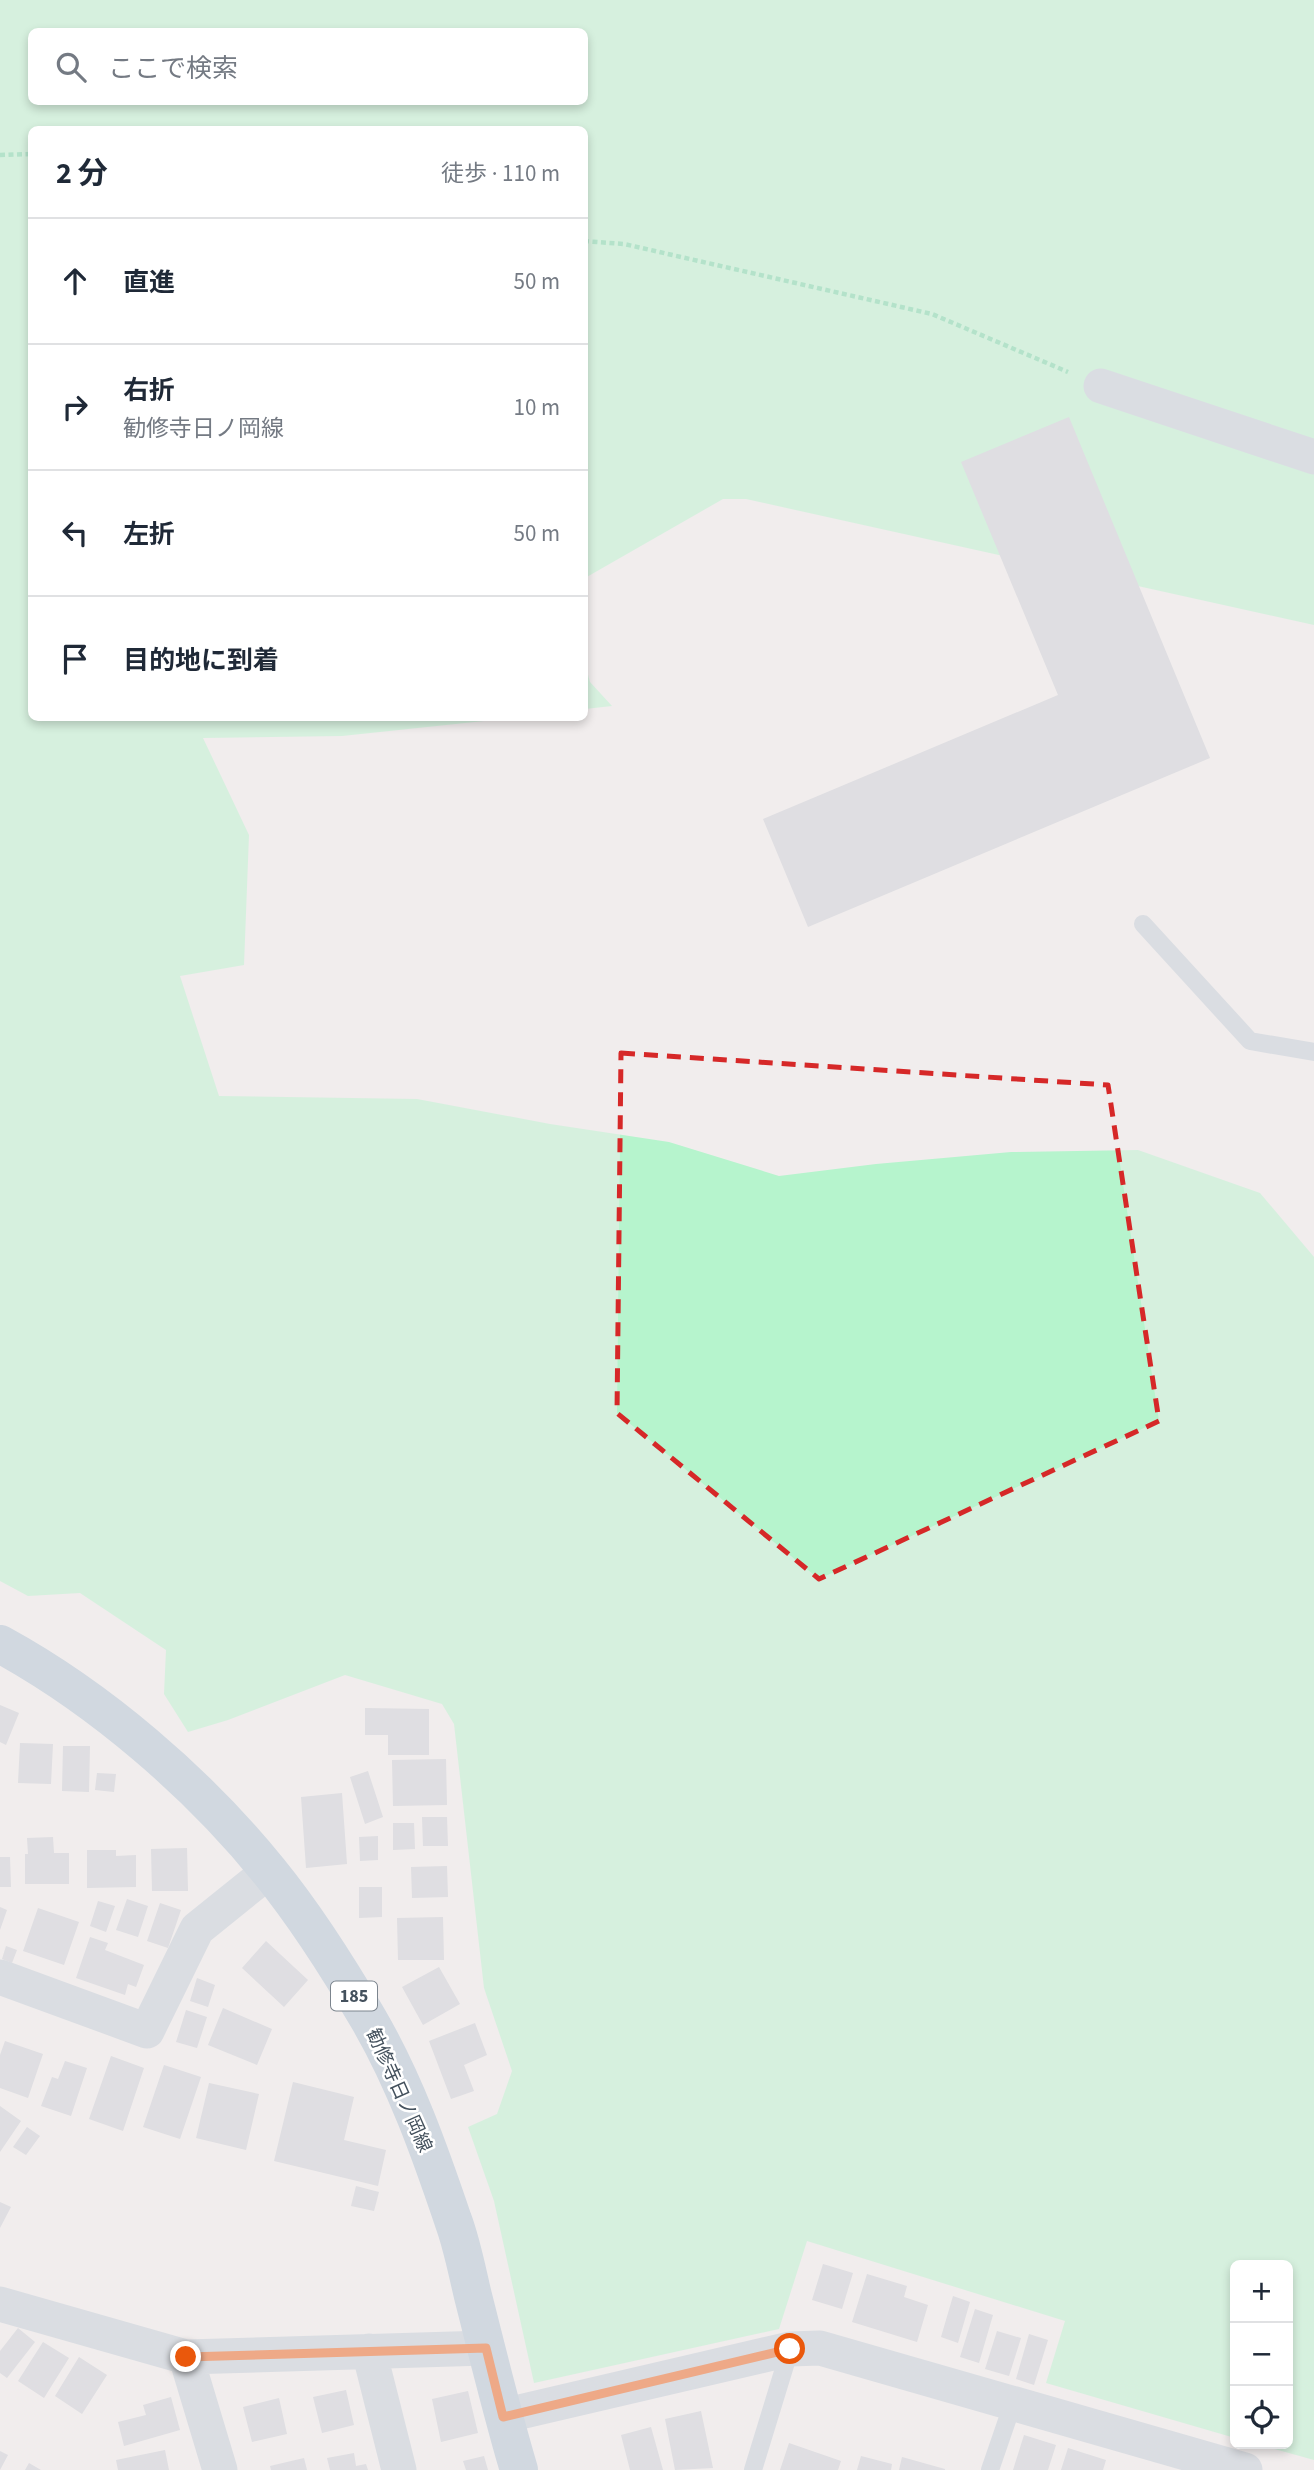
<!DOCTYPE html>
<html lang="ja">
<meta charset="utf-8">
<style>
body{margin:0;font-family:"Source Sans 3","Noto Sans JP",sans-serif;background:#f6f6f7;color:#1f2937}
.controls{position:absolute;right:21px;bottom:21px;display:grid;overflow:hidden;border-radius:10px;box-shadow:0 4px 10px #0003}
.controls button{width:63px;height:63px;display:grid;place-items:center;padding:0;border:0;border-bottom:2px solid #e0e1e3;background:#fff;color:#1f2937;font:35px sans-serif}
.stop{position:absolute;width:21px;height:21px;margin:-16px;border:5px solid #ea580c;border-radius:50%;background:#fff}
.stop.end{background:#ea580c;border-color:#fff;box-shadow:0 2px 7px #0008}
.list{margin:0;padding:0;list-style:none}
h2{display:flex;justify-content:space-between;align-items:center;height:91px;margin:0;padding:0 28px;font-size:30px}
h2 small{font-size:23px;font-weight:400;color:#747a83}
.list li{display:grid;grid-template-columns:46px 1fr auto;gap:21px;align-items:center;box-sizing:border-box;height:126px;padding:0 28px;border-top:2px solid #e0e1e3}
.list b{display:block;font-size:26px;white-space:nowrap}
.list p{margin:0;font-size:23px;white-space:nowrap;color:#747a83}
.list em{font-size:23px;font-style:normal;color:#747a83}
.icon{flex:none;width:38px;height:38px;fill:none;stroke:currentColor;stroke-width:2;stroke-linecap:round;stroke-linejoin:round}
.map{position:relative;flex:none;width:1314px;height:2470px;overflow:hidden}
.search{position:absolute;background:#fff;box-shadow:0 4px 10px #0003;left:28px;top:28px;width:560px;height:77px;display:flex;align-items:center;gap:18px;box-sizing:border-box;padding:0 24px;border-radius:10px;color:#747a83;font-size:26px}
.panel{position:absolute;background:#fff;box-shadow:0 4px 10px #0003;left:28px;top:126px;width:560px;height:595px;border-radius:10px}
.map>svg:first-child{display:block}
.green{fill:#b6f4cd;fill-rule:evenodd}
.building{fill:#c9ccd4}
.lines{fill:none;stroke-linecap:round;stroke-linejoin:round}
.path{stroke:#6ad69f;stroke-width:4.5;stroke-dasharray:5 3.5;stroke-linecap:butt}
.lane{stroke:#bfcad5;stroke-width:18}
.street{stroke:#bfcad5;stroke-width:35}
.primary{stroke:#aabed0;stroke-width:38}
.route{stroke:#ea580c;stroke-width:9}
.marked{fill:none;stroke:#d62828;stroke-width:5;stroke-dasharray:14 9;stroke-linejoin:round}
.labels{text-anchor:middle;stroke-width:5;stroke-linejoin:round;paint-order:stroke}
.shield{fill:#fff;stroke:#7c858e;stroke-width:2}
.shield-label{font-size:18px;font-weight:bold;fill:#44515d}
.street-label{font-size:19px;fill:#44515d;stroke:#fff}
</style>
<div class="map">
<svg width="1314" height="2470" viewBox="0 0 1314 2470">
<rect width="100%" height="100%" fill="#f1eded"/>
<!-- green -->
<path class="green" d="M0,0H1314V625L746,499H723L585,578L584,130H32V718H512L342,736L203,738L249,835L244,965L180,976L219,1096L417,1099L550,1124L669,1142L779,1176L876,1164L1011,1152L1138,1150L1260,1193L1314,1257V2460L1257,2444H1288V2265H1235V2438L1046,2383L1065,2321L807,2241L779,2329L534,2383L494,2201L468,2127L497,2114L512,2071L484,1988L454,1724L442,1704L345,1675L228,1720L188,1732L164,1694L166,1650L80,1593L28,1596L0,1581ZM32,32H584V102H32Z
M585,664L590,682L612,706L585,709Z"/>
<!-- building -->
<path class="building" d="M1069,417L1210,758L808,927L763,819L1058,695L961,462Z
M0,1705L19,1713L6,1745L0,1742Z
M365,1708L429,1709V1755H388V1735H365Z
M20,1743L53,1744L51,1784L18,1783Z
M63,1746H90L89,1792L62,1791Z
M446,1759L447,1805L393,1806L392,1760Z
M368,1771L383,1817L365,1824L350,1777Z
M97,1773L116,1774L114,1792L95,1790Z
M342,1793L347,1864L306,1868L301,1797Z
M422,1817H447L448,1846H423Z
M393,1823H414L415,1849L393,1850Z
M378,1836V1860L360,1861L359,1837Z
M53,1837L54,1853H69V1884H25V1854H28L27,1838Z
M187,1848L188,1891H152L151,1849Z
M87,1850H116V1856L136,1855V1887L87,1888Z
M0,1857H10L11,1887H0Z
M447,1866L448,1897L412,1898L411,1867Z
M359,1887H382V1917L359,1918Z
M127,1899L148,1906L138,1937L116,1930Z
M98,1901L115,1906L106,1932L90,1926Z
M160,1903L181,1910L168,1948L147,1941Z
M0,1907L7,1910L0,1930Z
M38,1908L79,1922L64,1965L23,1951Z
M443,1917L444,1960H398L397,1918Z
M90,1937L108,1943L105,1950L144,1965L136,1987L128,1984L125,1995L76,1978Z
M266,1941L308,1980L284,2007L242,1968Z
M6,1946L17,1950L12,1963L2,1959Z
M439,1967L460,2004L423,2025L402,1987Z
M197,1978L215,1985L208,2007L190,2001Z
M223,2008L272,2029L257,2065L208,2045Z
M186,2010L207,2017L197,2048L176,2042Z
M475,2023L487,2055L464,2065L474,2091L451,2099L429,2041Z
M5,2041L43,2054L28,2098L0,2088V2055Z
M111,2056L144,2068L123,2131L89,2119Z
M65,2061L87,2068L71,2116L41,2106L52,2077L58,2079Z
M164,2065L201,2077L180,2139L143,2127Z
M293,2082L354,2097L344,2140L386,2150L378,2186L274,2161Z
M209,2083L259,2094L246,2150L196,2138Z
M0,2106L21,2121L0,2152Z
M27,2127L40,2136L26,2155L13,2147Z
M356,2186L379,2192L374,2211L351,2206Z
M0,2202L11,2207L0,2228Z
M823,2264L853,2273L842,2309L812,2300Z
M867,2274L907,2286L904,2297L928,2305L917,2342L852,2322Z
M953,2296L970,2302L958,2343L941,2337Z
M975,2309L993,2315L979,2363L960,2357Z
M18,2328L35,2342L7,2378L0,2373V2351Z
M997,2331L1021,2338L1009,2376L985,2369Z
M1029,2334L1048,2340L1034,2385L1016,2379Z
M43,2342L69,2358L44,2398L18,2381Z
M79,2357L107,2375L82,2414L55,2396Z
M346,2390L354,2425L322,2433L313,2397Z
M468,2391L478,2433L441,2442L432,2399Z
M171,2397L180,2430L124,2446L118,2422L146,2415L143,2405Z
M279,2398L287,2434L252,2442L243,2407Z
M701,2411L713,2468L675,2470L665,2419Z
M651,2427L663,2470H630L621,2435Z
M1024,2435L1056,2445L1048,2470H1013Z
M789,2443L841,2461L838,2470H780Z
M1068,2448L1106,2460L1103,2470H1061Z
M165,2450L169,2470H118L116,2460Z
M0,2451L8,2455L0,2470Z
M354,2453L356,2466L366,2464L368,2470H330L327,2458Z
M484,2456L488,2470H466L463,2461Z
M861,2456L892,2464L891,2470H857Z
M902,2457L945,2469V2470H899Z
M304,2458L307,2470H271L270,2466Z
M29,2463L41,2470H25Z"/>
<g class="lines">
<!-- path -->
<path class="path" d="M0,155L32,154
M584,241L624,244L932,314L1068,372"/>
<!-- lane -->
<path class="lane" d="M1143,924L1250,1041L1314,1052
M753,2470L790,2349
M990,2470L1013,2403"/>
<!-- street -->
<path class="street" d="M1101,386L1314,457
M0,1977L147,2031L197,1929L269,1871
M0,2304L186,2357L486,2348
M369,2351L399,2470
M186,2357L220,2470
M503,2416L790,2349L820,2348L1245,2470"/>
<!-- primary -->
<path class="primary" d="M0,1644C99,1698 198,1783 269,1871C304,1914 341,1972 369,2020C405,2082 430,2152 453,2220C462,2244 467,2271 473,2296C488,2355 502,2413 519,2470"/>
</g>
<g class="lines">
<!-- route -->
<path class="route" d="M186,2357L486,2348L503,2417L790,2349"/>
</g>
<!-- marked area -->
<path d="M0 0H1314V2470H0ZM621,1053L1108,1085L1159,1421L819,1579L617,1413Z" fill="#f1eded" fill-opacity=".55" fill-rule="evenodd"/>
<path class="marked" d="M621,1053L1108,1085L1159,1421L819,1579L617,1413Z"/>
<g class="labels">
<!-- shield labels -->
<rect class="shield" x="331" y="1981.5" width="46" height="29" rx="5"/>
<g class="shield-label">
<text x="354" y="2002">185</text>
</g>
<!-- street labels -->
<g class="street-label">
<text transform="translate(400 2090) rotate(66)" y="7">勧修寺日ノ岡線</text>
</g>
</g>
</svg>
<div class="controls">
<button>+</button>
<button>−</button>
<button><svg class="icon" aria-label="locate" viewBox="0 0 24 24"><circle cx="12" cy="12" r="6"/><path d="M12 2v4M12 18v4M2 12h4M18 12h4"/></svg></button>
</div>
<div class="stop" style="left:790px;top:2349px"></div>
<div class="stop end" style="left:186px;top:2357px"></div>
<div class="search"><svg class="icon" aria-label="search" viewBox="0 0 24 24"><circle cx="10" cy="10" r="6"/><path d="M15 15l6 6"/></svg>ここで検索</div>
<section class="panel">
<h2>2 分<small>徒歩 · 110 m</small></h2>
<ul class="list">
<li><svg class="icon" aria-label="ahead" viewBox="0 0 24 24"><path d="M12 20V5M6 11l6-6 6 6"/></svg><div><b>直進</b></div><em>50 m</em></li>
<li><svg class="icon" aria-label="right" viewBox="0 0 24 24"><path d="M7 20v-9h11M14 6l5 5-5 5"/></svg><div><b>右折</b><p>勧修寺日ノ岡線</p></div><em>10 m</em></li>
<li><svg class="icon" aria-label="left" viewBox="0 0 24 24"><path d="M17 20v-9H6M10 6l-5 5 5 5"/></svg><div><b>左折</b></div><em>50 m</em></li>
<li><svg class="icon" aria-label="arrive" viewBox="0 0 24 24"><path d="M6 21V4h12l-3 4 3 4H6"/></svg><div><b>目的地に到着</b></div></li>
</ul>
</section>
</div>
